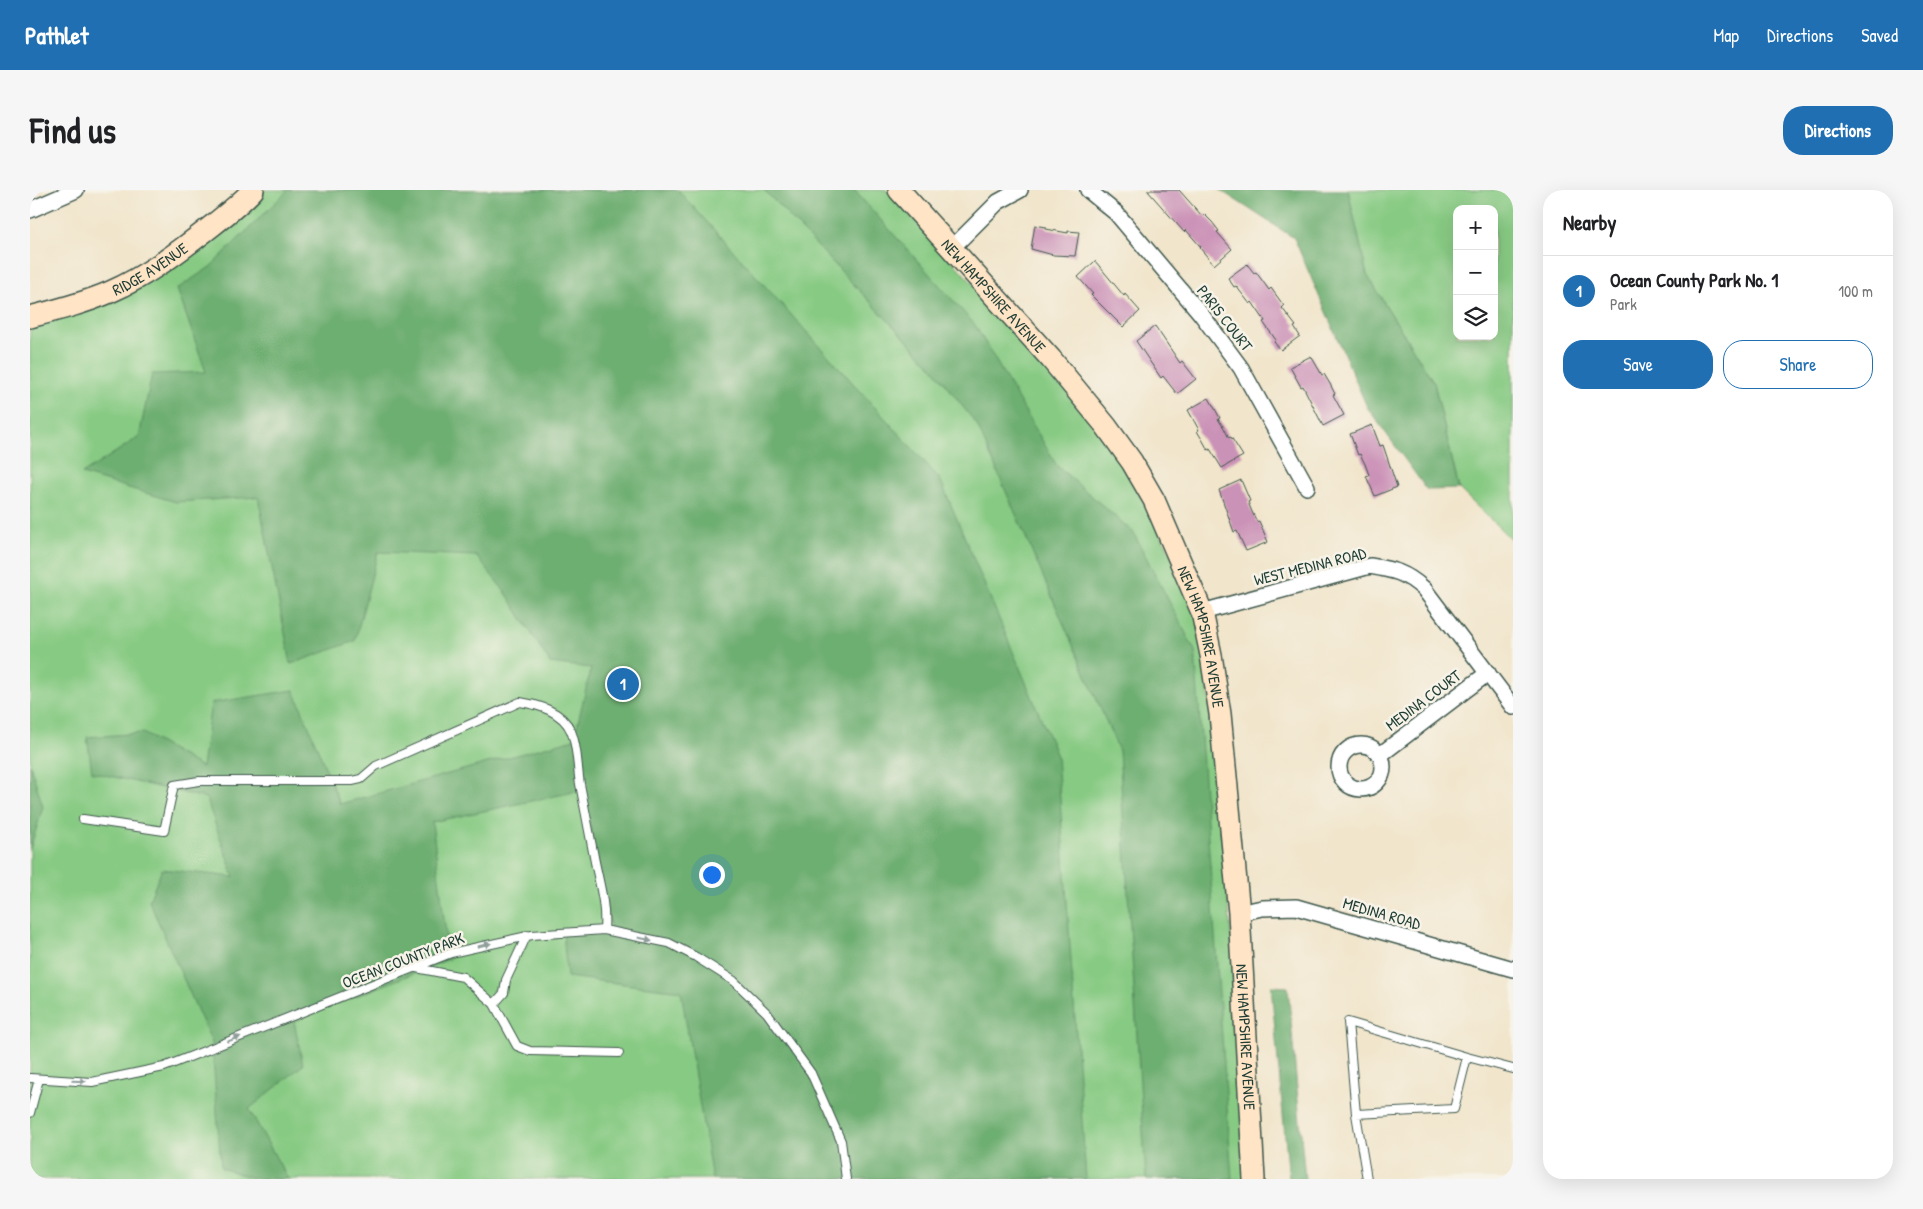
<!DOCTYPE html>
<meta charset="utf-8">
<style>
body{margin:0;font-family:"Patrick Hand",sans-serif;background:#f6f6f6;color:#202124}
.controls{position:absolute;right:15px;top:15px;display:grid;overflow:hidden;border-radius:10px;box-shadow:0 5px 20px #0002}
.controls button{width:45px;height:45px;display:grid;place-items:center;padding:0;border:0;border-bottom:1px solid #e0e0e0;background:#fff;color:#202124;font:25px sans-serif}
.you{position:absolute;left:681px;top:684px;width:18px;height:18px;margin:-12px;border:4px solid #fff;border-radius:50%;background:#1a73e8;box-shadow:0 0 0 8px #1a73e833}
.badge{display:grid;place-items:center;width:32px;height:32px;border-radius:50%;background:#1f6fb2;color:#fff;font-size:16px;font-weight:700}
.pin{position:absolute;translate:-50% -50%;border:2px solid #fff;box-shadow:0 1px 5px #0006}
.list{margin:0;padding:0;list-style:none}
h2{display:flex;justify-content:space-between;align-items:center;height:65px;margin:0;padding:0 20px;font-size:21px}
h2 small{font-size:16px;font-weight:400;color:#757577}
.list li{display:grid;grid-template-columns:32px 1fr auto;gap:15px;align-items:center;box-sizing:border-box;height:70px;padding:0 20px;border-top:1px solid #e0e0e0}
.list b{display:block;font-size:19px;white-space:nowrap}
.list p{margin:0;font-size:16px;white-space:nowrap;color:#757577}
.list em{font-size:16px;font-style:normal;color:#757577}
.actions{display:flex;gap:10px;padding:15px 20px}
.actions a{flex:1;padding:11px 0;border:1px solid #1f6fb2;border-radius:20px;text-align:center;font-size:18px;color:#1f6fb2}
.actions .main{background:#1f6fb2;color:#fff}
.icon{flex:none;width:28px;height:28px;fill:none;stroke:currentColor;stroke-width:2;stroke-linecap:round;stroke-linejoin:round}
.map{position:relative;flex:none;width:1483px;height:989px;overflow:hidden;border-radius:20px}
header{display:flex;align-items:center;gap:30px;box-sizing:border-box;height:70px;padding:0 25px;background:#1f6fb2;color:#fff}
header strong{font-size:24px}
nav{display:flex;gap:28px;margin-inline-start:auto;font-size:18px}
.intro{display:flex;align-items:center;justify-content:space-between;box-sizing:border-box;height:120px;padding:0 30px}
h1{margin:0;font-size:35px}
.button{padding:12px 22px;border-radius:20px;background:#1f6fb2;color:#fff;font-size:18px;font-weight:700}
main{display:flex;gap:30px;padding:0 30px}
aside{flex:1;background:#fff;border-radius:20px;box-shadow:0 5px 20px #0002}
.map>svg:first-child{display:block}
.green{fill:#87ca83;stroke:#53845c;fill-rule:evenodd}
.forest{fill:#6dae71;stroke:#467652}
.building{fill:#cb92b7}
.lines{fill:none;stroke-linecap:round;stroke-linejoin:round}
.lane-casing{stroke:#3e564b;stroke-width:10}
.street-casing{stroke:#3e564b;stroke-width:18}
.secondary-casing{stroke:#3e564b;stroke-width:24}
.lane{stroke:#fff;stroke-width:8}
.street{stroke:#fff;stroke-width:15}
.secondary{stroke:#ffe4c6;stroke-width:21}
.oneway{fill:#8f9e9a}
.labels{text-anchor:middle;stroke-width:5;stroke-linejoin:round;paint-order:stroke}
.street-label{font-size:16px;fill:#1f3d34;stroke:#f7f3e8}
</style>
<header>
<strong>Pathlet</strong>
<nav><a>Map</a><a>Directions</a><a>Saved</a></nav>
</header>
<div class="intro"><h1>Find us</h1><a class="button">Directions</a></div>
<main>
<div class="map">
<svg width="1483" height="989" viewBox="0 0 1483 989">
<rect width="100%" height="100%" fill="#f7f3e8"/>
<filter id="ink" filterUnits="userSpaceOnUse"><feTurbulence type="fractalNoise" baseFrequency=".02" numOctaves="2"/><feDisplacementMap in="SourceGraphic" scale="10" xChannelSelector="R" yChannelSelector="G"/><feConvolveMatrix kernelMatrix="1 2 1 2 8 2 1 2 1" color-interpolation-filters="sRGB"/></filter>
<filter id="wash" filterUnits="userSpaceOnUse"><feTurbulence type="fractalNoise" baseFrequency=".0096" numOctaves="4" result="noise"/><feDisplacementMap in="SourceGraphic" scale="20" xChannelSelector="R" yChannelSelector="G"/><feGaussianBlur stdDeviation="1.12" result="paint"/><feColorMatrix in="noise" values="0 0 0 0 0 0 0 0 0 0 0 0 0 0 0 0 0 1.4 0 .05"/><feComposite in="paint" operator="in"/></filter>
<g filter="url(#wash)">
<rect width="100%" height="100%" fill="#f1e5cb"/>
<!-- green -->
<path class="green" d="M223,0H857L1015,172L1070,240L1115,314L1171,422L1224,989H0V127L80,102Z
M1318,0H1483V351L1429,299L1404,193L1337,85ZM1427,19H1464V146H1427Z"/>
<!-- forest -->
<path class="forest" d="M258,0H648L910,289L1027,566L1056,989H682L651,801L537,787L533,742L581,740L553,600L402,632L419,769L264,831L273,875L219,919L258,989H226L191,978L182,853L119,711L132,679L204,687L176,608L62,582L57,547L113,543L172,577L181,513L264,500L310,614L544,549L561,478L520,473L476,403L446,366L348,362L325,451L261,474L228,307L146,312L52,284L109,247L122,184L176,182L147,99L180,77Z
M734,0H824L945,135L1027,276L1103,342L1165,461L1202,989H1116L1089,561L947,235L903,178Z
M1190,0H1318L1337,85L1404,193L1429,299L1397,300L1337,217L1264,48Z
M0,574L13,617L0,659Z
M1241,796L1258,797L1275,989H1259Z"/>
<g id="blocks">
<!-- building -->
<path class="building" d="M1117,0H1149L1172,26L1174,24L1182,32L1189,41L1187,42L1202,59L1184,75L1170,58L1171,57L1156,40L1154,42Z
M1005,35L1016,37V39L1038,43V41L1049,42L1045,66L1023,65L1001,59Z
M1065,71L1094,106L1095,104L1110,121L1093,137L1061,105L1063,104L1048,87Z
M1217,74L1224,83L1226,82L1239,100L1241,98L1254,116L1252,118L1266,136L1264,137L1270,146L1251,160L1244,152L1246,150L1233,132L1235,131L1222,112L1220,114L1206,96L1204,97L1198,88Z
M1125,136L1150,173L1152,171L1166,189L1147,204L1133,186L1131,188L1106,151Z
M1281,166L1292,185L1294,184L1300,194L1305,204L1303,205L1314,225L1293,236L1273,196L1271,197L1260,177Z
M1179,208L1190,228L1188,229L1194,238L1199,248L1201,247L1213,266L1192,278L1180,259L1178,260L1173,251L1167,241L1169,240L1158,220Z
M1342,235L1350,256L1353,255L1367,297L1345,306L1336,286L1339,285L1335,274L1330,264L1328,265L1320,244Z
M1211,290L1220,311L1218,312L1222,322L1227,332L1229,331L1238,352L1216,361L1207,341L1204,342L1189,300Z"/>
</g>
</g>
<g filter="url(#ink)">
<use href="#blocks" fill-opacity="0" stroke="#3e564b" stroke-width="1"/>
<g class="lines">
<defs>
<path id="lane" d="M53,629L134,641L144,595L169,591H322L331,589L346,576L490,512C509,515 532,521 541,541C548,557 547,577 550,594C555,620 560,646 565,672C570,696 576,716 574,740
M386,778L433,787L464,814L474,803L476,790L497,745
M464,814L487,856L500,861L589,863
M0,888L62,892L134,877L421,763L502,745L574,740L639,753L666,767L704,791L737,823L781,883L811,951L816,989
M0,923L9,889
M1326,924L1424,919L1437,867
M1337,989L1326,924L1318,832L1437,867L1483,879"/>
<path id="street" d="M1058,0L1086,23L1171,124L1211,178L1277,297
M0,20L46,0
M922,58L968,12L990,0
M1172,422L1340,376C1364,380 1375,382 1394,399L1483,517
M1309 577a22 22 0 1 1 44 0a22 22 0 1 1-44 0Z
M1350,565L1458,483
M1209,723L1232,718L1266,717L1483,779"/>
<g id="secondary">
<path id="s1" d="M869,0L1021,169L1076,236L1102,272L1124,310L1172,422L1181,465L1190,524L1209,723L1224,989"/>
<path id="s2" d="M0,127C27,120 55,113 80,102C117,86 151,60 183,35C197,24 211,13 223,0"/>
</g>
</defs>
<!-- lane casing -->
<use href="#lane" class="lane-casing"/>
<!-- street casing -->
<use href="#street" class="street-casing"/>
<!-- secondary casing -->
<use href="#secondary" class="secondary-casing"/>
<!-- lane -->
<use href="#lane" class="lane"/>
<!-- street -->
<use href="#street" class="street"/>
<!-- secondary -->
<use href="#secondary" class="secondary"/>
</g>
<!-- one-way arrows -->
<defs><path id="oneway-solid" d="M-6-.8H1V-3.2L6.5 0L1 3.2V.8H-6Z" transform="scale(1.25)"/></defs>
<g class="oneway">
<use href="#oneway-solid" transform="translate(615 749) rotate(12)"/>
<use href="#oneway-solid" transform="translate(454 755) rotate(-13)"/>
<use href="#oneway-solid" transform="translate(204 849) rotate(-22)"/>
<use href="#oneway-solid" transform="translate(49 891) rotate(2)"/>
</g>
</g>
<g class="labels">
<!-- street labels -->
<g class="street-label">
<text dy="6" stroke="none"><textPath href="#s2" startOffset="130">RIDGE AVENUE</textPath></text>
<text dy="6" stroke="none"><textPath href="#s1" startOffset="142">NEW HAMPSHIRE AVENUE</textPath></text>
<text transform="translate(1195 128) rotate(52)" y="6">PARIS COURT</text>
<text transform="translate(1280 376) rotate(-14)" y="6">WEST MEDINA ROAD</text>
<text dy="6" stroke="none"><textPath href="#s1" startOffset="548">NEW HAMPSHIRE AVENUE</textPath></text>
<text transform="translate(1393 510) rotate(-37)" y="6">MEDINA COURT</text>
<text transform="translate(1352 723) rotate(16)" y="6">MEDINA ROAD</text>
<text transform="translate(373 770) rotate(-21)" y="6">OCEAN COUNTY PARK</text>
<text dy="6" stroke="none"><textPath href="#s1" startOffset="952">NEW HAMPSHIRE AVENUE</textPath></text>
</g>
</g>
</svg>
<div class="controls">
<button>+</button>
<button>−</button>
<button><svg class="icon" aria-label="layers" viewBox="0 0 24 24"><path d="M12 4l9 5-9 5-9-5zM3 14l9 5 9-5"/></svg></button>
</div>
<div class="you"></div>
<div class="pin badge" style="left:593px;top:494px">1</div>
</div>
<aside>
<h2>Nearby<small></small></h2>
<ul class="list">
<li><span class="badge">1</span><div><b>Ocean County Park No. 1</b><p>Park</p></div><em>100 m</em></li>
</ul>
<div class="actions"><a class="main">Save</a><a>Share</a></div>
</aside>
</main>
